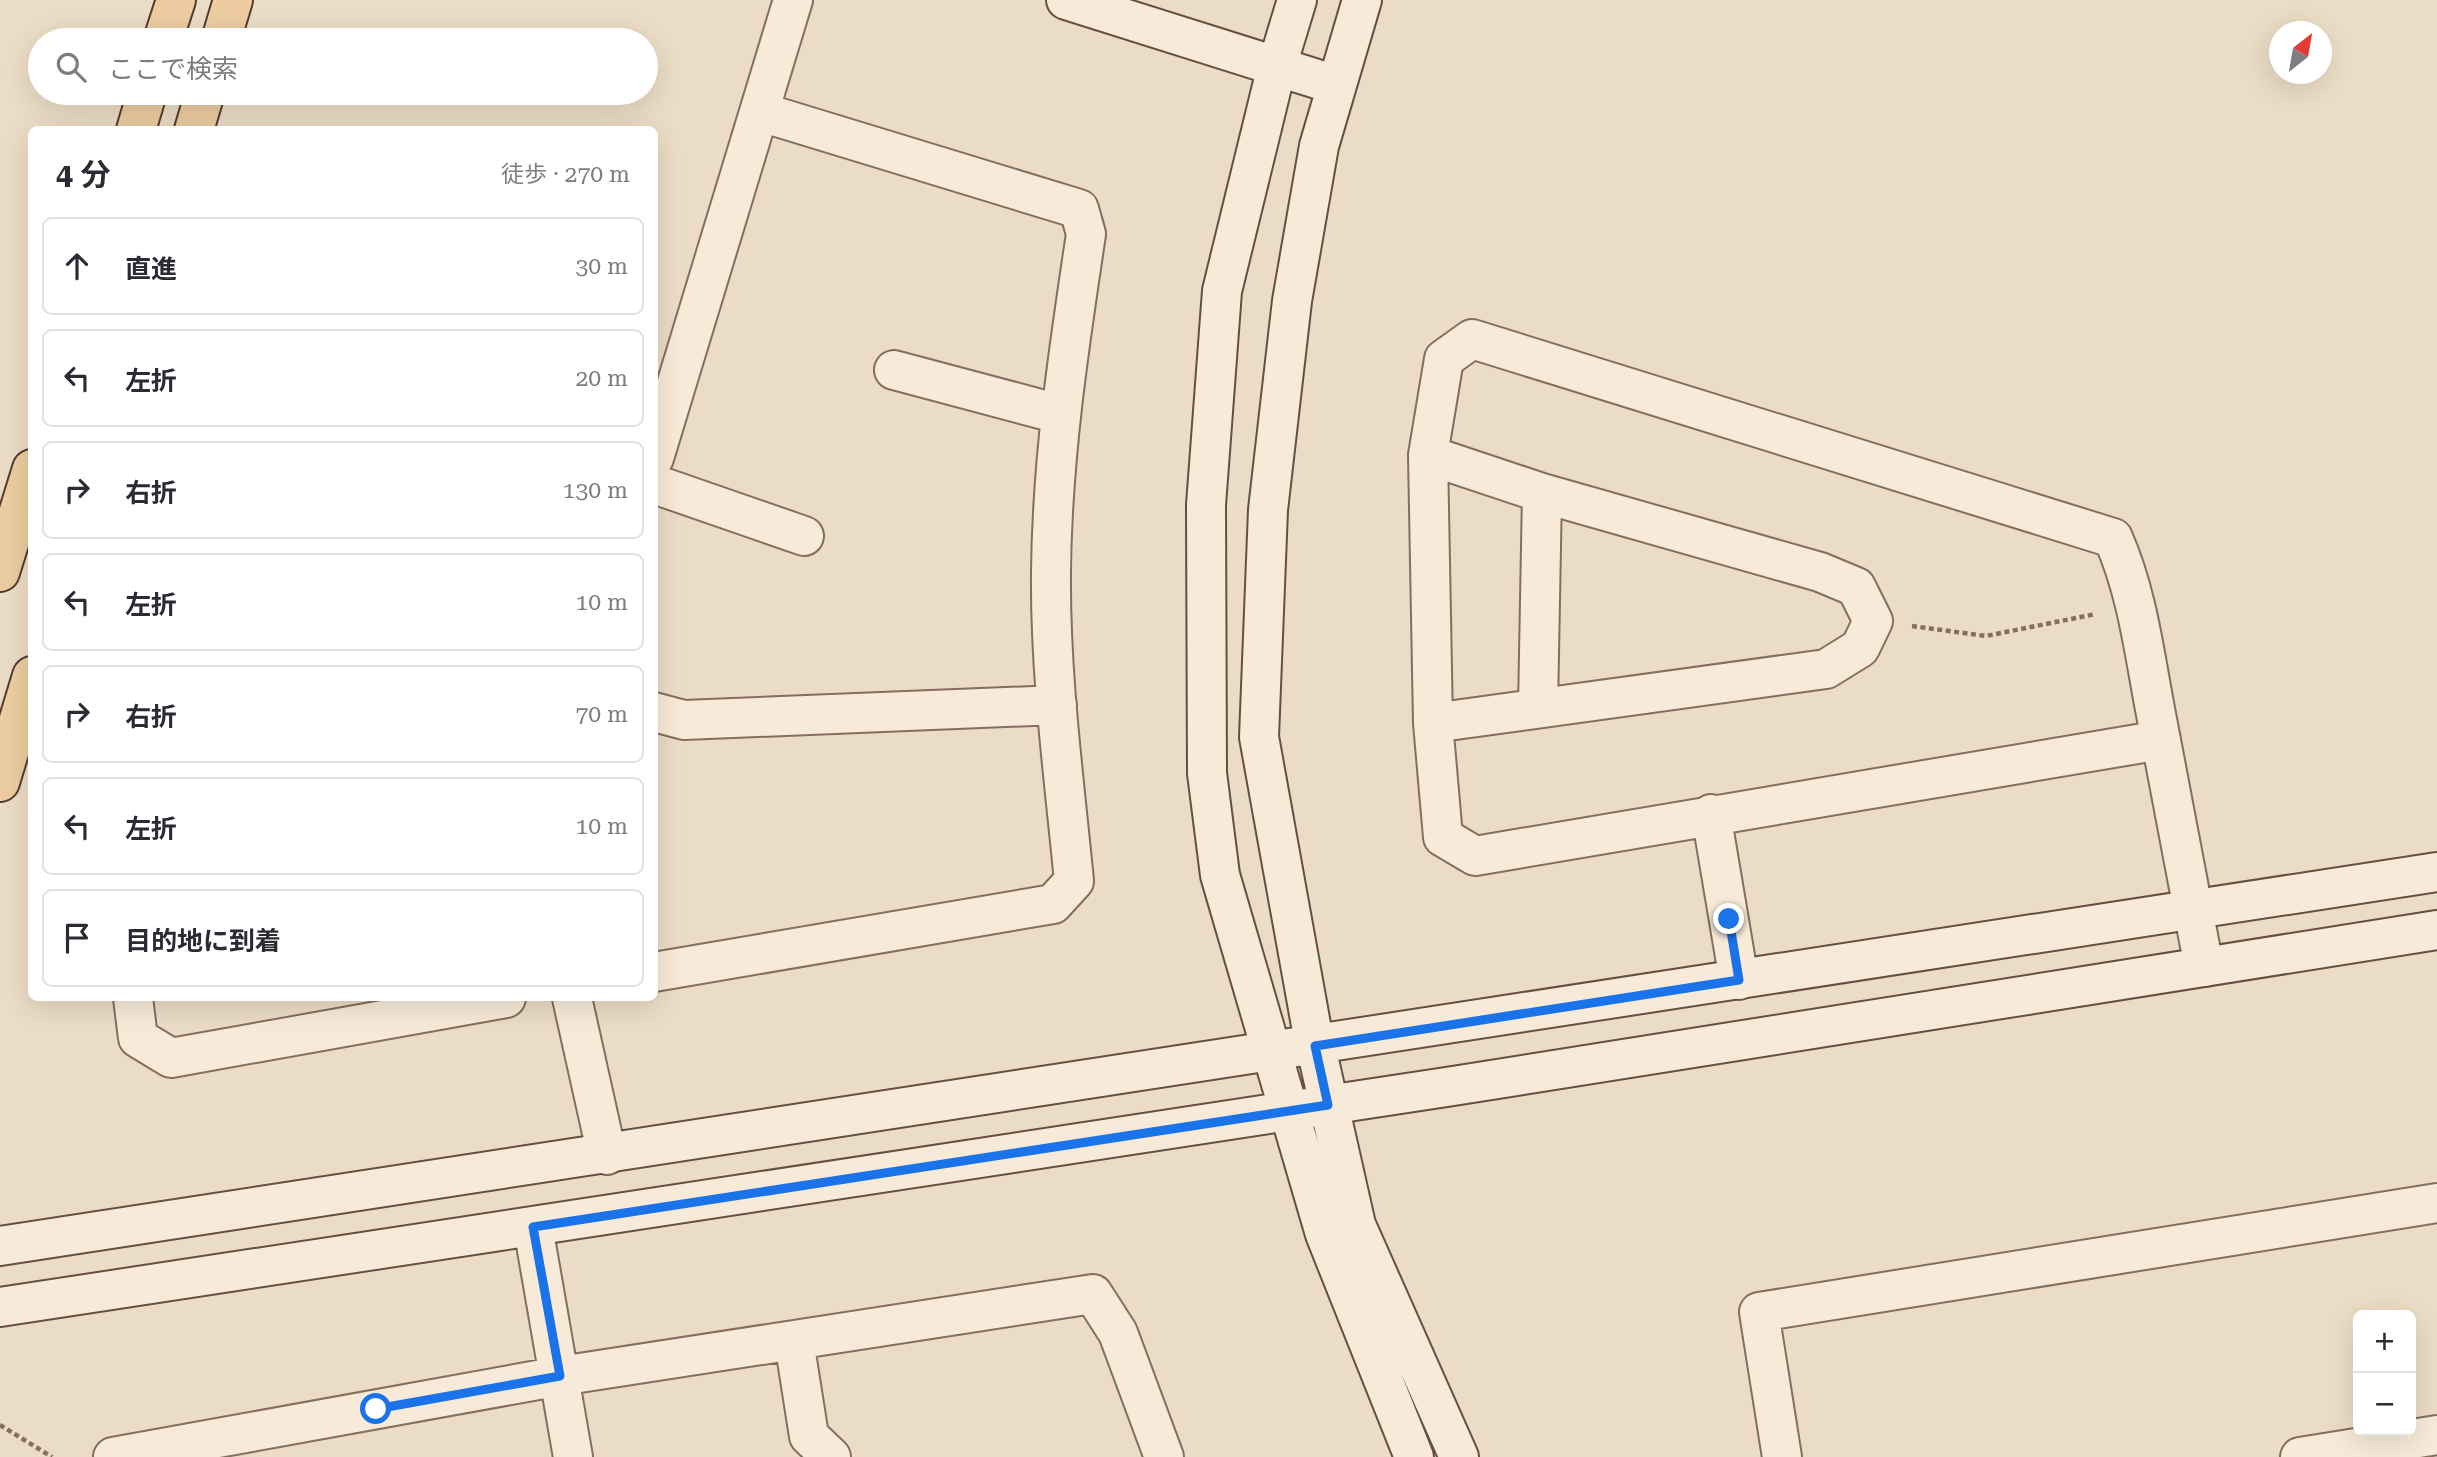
<!DOCTYPE html>
<html lang="ja">
<meta charset="utf-8">
<style>
body{margin:0;font-family:"Roboto Serif","Noto Sans JP",serif;background:#f2f2f3;color:#2b2b33}
.controls{position:absolute;right:21px;bottom:21px;display:grid;overflow:hidden;border-radius:10px;box-shadow:0 7px 28px #0002}
.controls button{width:63px;height:63px;display:grid;place-items:center;padding:0;border:0;border-bottom:2px solid #e1e1e2;background:#fff;color:#2b2b33;font:35px sans-serif}
.compass{position:absolute;left:2269px;top:21px;width:63px;height:63px;border-radius:50%;background:#fff;box-shadow:0 7px 28px #0002;rotate:31deg}
.stop{position:absolute;width:21px;height:21px;margin:-16px;border:5px solid #1a73e8;border-radius:50%;background:#fff}
.stop.end{background:#1a73e8;border-color:#fff;box-shadow:0 2px 7px #0008}
.list{margin:0;padding:0;list-style:none}
h2{display:flex;justify-content:space-between;align-items:center;height:91px;margin:0;padding:0 28px;font-size:30px}
h2 small{font-size:23px;font-weight:400;color:#7c7c81}
.list li{display:grid;grid-template-columns:46px 1fr auto;gap:21px;align-items:center;box-sizing:border-box;height:98px;margin:0 14px 14px;padding:0 14px;border:2px solid #e1e1e2;border-radius:10px}
.list b{display:block;font-size:26px;white-space:nowrap}
.list em{font-size:23px;font-style:normal;color:#7c7c81}
.icon{flex:none;width:38px;height:38px;fill:none;stroke:currentColor;stroke-width:2;stroke-linecap:round;stroke-linejoin:round}
.map{position:relative;flex:none;width:2437px;height:1457px;overflow:hidden}
.search{position:absolute;background:#fff;box-shadow:0 7px 28px #0002;left:28px;top:28px;width:630px;height:77px;display:flex;align-items:center;gap:18px;box-sizing:border-box;padding:0 24px;border-radius:38px;color:#7c7c81;font-size:26px}
.panel{position:absolute;background:#fff;box-shadow:0 7px 28px #0002;left:28px;top:126px;width:630px;height:875px;border-radius:10px}
.map>svg:first-child{display:block}
.lines{fill:none;stroke-linecap:round;stroke-linejoin:round}
.street-casing{stroke:#856e5c;stroke-width:42}
.secondary-casing{stroke:#674f3f;stroke-width:42}
.primary-casing{stroke:#533d30;stroke-width:42}
.path{stroke:#856e5c;stroke-width:4.5;stroke-dasharray:5 3.5;stroke-linecap:butt}
.street{stroke:#f7ead8;stroke-width:38}
.secondary{stroke:#f7ead8;stroke-width:38}
.primary{stroke:#eccca0;stroke-width:38}
.route{stroke:#1a73e8;stroke-width:9}
</style>
<div class="map">
<svg width="2437" height="1457" viewBox="0 0 2437 1457">
<rect width="100%" height="100%" fill="#ebdcc5"/>
<g class="lines">
<defs>
<path id="street" d="M894,370L1059,414
M1428,455L1542,493L1820,572L1856,587L1873,621L1860,648L1826,669L1433,723
M654,458L793,0
M654,484L804,536
M1538,708L1542,493
M654,712L684,720L1057,705
M2161,740L1475,856L1443,837L1433,723L1428,455L1444,359L1472,339L2113,538C2137,592 2144,651 2155,709C2171,795 2188,881 2204,967
M1711,814L1739,980
M654,972L1053,904L1074,881C1064,778 1050,675 1051,573C1052,458 1069,347 1086,234L1079,209L761,112
M133,998L138,1038L171,1058L506,998
M572,998L607,1155
M533,1227L573,1457
M794,1341L809,1436L831,1457
M113,1457L560,1376L1093,1294L1118,1333L1164,1457
M1782,1457L1759,1312L2437,1203
M2300,1457L2437,1435"/>
<path id="secondary" d="M1066,0L1336,85
M1297,0L1277,66L1222,291L1206,505L1207,773L1220,875L1325,1234L1414,1457
M1362,0L1319,146L1292,301L1268,510L1259,737L1311,1025L1356,1225L1459,1457
M0,1246L2437,872
M0,1307L1453,1086L2437,930"/>
<path id="primary" d="M163,40L176,0
M221,40L233,0
M136,130L147,93
M194,130L205,93
M0,572L32,469
M0,782L32,676"/>
</defs>
<!-- street casing -->
<use href="#street" class="street-casing"/>
<!-- secondary casing -->
<use href="#secondary" class="secondary-casing"/>
<!-- primary casing -->
<use href="#primary" class="primary-casing"/>
<!-- path -->
<path class="path" d="M1912,626L1986,636L2096,614
M0,1425L52,1457"/>
<!-- street -->
<use href="#street" class="street"/>
<!-- secondary -->
<use href="#secondary" class="secondary"/>
<!-- primary -->
<use href="#primary" class="primary"/>
</g>
<g class="lines">
<!-- route -->
<path class="route" d="M376,1409L560,1376L533,1227L1328,1105L1315,1046L1739,980L1729,919"/>
</g>
</svg>
<div class="controls">
<button>+</button>
<button>−</button>
</div>
<svg class="compass" viewBox="-18 -18 36 36"><path d="M0-13l5 13h-10z" fill="#e53935"/><path d="M0 13l5-13h-10z" fill="#7c7c81"/></svg>
<div class="stop" style="left:376px;top:1409px"></div>
<div class="stop end" style="left:1729px;top:919px"></div>
<div class="search"><svg class="icon" aria-label="search" viewBox="0 0 24 24"><circle cx="10" cy="10" r="6"/><path d="M15 15l6 6"/></svg>ここで検索</div>
<section class="panel">
<h2>4 分<small>徒歩 · 270 m</small></h2>
<ul class="list">
<li><svg class="icon" aria-label="ahead" viewBox="0 0 24 24"><path d="M12 20V5M6 11l6-6 6 6"/></svg><div><b>直進</b></div><em>30 m</em></li>
<li><svg class="icon" aria-label="left" viewBox="0 0 24 24"><path d="M17 20v-9H6M10 6l-5 5 5 5"/></svg><div><b>左折</b></div><em>20 m</em></li>
<li><svg class="icon" aria-label="right" viewBox="0 0 24 24"><path d="M7 20v-9h11M14 6l5 5-5 5"/></svg><div><b>右折</b></div><em>130 m</em></li>
<li><svg class="icon" aria-label="left" viewBox="0 0 24 24"><path d="M17 20v-9H6M10 6l-5 5 5 5"/></svg><div><b>左折</b></div><em>10 m</em></li>
<li><svg class="icon" aria-label="right" viewBox="0 0 24 24"><path d="M7 20v-9h11M14 6l5 5-5 5"/></svg><div><b>右折</b></div><em>70 m</em></li>
<li><svg class="icon" aria-label="left" viewBox="0 0 24 24"><path d="M17 20v-9H6M10 6l-5 5 5 5"/></svg><div><b>左折</b></div><em>10 m</em></li>
<li><svg class="icon" aria-label="arrive" viewBox="0 0 24 24"><path d="M6 21V4h12l-3 4 3 4H6"/></svg><div><b>目的地に到着</b></div></li>
</ul>
</section>
</div>
